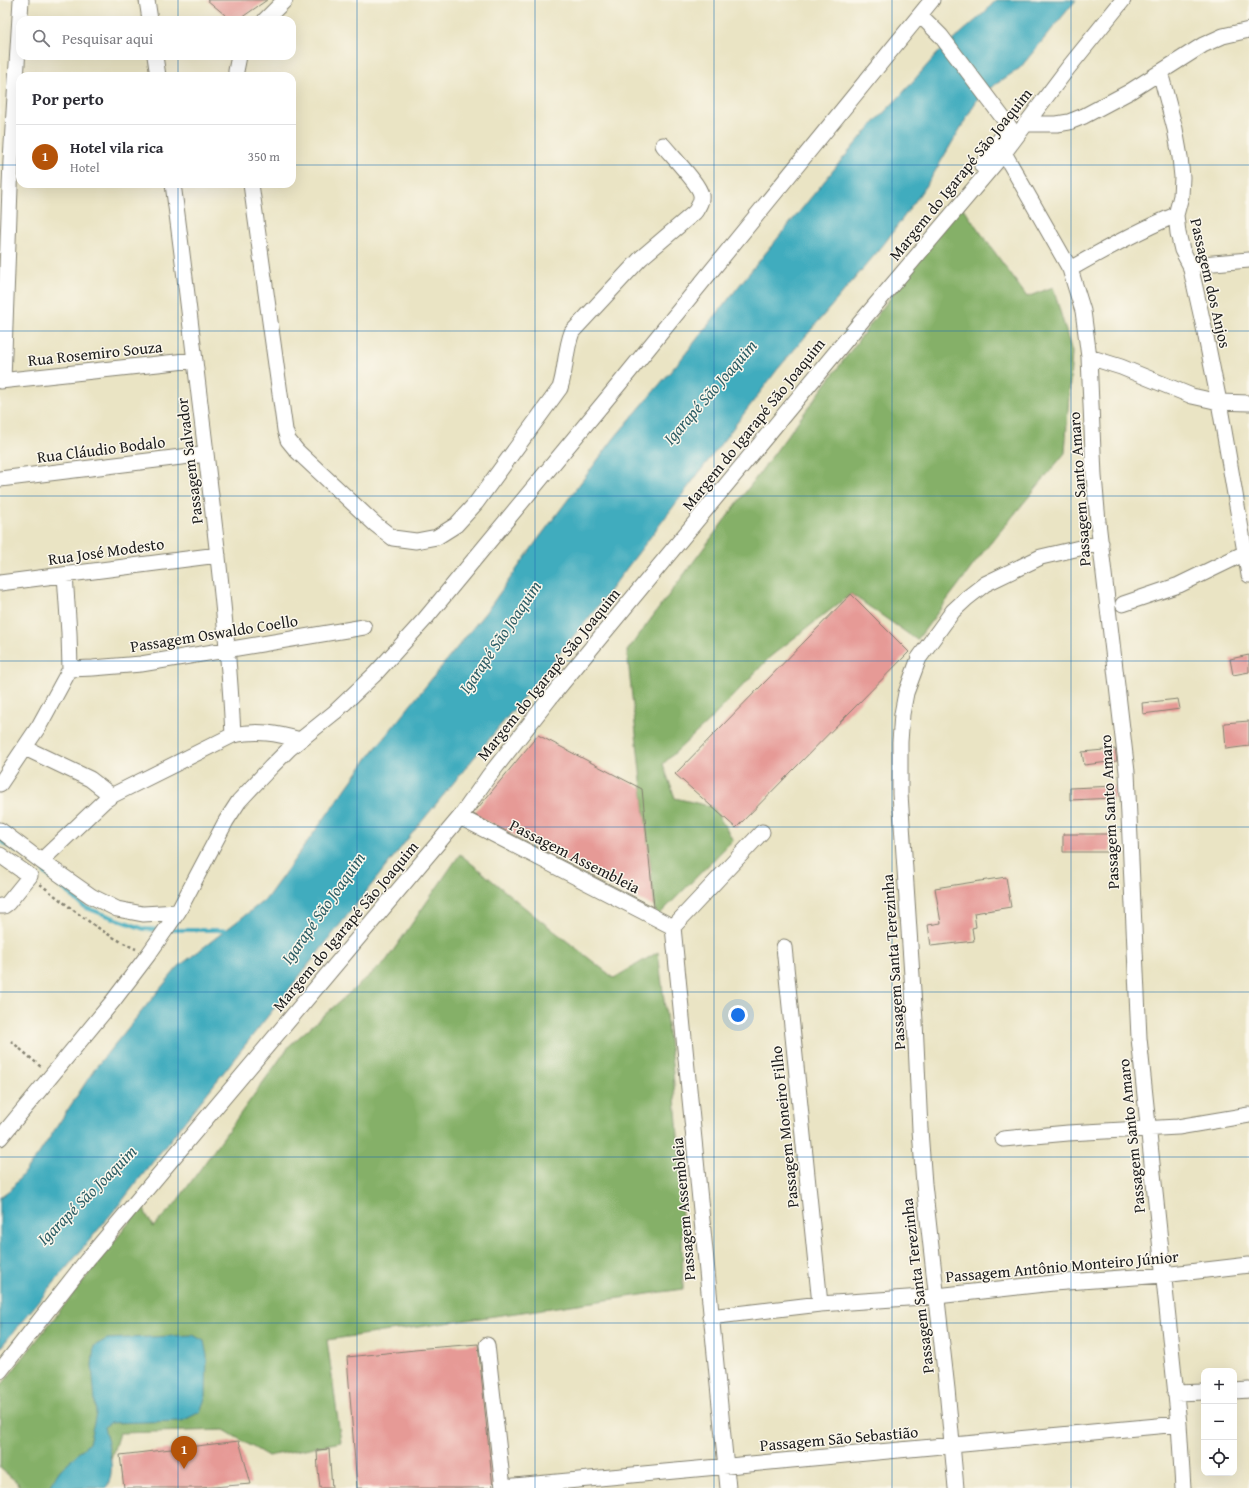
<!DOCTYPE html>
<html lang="pt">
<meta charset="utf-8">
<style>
body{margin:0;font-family:"Gentium Book Plus",serif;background:#f7f7f7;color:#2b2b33}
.controls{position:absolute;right:12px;bottom:12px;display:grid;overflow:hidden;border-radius:8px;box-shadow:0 4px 16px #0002}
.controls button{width:36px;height:36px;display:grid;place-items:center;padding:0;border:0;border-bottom:1px solid #e1e1e2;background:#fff;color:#2b2b33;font:20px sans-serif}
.you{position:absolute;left:738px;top:1015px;width:14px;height:14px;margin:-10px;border:3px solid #fff;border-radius:50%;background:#1a73e8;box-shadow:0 0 0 6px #1a73e833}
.badge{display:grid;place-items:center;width:26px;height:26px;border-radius:50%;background:#b45309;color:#fff;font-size:13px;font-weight:700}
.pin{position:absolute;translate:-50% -33px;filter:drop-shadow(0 1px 2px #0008)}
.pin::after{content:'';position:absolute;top:21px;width:14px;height:12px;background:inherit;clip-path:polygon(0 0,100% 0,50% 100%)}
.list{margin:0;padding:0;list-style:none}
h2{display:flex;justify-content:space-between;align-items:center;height:52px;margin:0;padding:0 16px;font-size:17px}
h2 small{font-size:13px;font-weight:400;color:#7c7c81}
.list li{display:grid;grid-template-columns:26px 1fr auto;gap:12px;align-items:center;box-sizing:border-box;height:64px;padding:0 16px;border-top:1px solid #e1e1e2}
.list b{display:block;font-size:15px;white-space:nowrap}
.list p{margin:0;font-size:13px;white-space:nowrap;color:#7c7c81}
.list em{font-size:13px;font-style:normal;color:#7c7c81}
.icon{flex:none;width:22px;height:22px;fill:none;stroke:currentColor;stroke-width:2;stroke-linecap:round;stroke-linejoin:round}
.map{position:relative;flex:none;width:1249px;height:1488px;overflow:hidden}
.search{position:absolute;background:#fff;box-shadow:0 4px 16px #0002;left:16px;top:16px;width:280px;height:44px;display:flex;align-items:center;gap:10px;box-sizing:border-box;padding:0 14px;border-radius:12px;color:#7c7c81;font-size:15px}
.panel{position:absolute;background:#fff;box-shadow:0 4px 16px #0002;left:16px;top:72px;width:280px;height:116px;border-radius:12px}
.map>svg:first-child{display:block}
.forest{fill:#85b068;stroke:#506642}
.water{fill:#3facbe;stroke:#2e646d}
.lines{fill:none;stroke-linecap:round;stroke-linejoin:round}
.stream{stroke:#3facbe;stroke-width:4}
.building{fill:#e69a96}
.minor-casing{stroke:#838070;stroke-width:17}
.path{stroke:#838070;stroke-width:2.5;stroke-dasharray:3 3;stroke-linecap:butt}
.minor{stroke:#fff;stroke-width:15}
.grid{fill:none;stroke:#1f6fb2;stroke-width:1;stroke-opacity:0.55}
.labels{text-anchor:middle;stroke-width:3;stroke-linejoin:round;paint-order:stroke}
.street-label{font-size:16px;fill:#1c1c1c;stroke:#fbf7ec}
.water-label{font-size:17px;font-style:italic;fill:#2c5d65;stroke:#fbf7ec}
</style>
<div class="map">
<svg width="1249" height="1488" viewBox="0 0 1249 1488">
<rect width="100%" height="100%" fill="#fbf7ec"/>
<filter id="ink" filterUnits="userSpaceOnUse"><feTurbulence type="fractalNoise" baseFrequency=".025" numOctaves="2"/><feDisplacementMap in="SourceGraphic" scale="8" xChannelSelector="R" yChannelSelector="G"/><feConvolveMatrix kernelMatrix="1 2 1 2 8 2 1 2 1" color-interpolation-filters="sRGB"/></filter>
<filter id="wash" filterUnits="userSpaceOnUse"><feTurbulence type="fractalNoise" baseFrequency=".012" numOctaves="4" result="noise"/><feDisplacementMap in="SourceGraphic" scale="16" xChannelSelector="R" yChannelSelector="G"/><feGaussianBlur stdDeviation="0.9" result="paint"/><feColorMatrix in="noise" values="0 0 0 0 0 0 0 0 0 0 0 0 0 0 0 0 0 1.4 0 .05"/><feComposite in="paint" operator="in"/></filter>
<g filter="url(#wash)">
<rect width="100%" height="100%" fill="#eae4c4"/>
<!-- forest -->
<path class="forest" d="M960,204L1027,297L1053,287L1072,352L1065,453L984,551L917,640L851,594L771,656L711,719L663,764L675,798L713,807L733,840L656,918L627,651Z
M460,854L535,916L614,978L658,952L673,1072L681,1174L683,1289L327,1340L341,1442L268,1456L224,1430L119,1433L102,1488H18L19,1484L0,1468V1387L142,1206L153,1227L175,1204L290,1045L386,961Z"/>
<!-- water -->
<path class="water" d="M996,0H1076L1020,68L980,95L933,175L916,200L884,244L777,370L595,610L414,831L122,1201L0,1348V1197L11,1189L38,1155L96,1067L178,967L266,899L370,755L489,608L536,542L615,437L682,358L746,277L840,162L869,128L900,96L937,54L984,13Z
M193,1335L204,1341L207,1356L206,1396L200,1412L182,1421L109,1423L104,1427C108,1444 117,1472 106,1488H50L51,1483L60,1470L89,1443L96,1414L92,1365L94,1346L107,1339Z"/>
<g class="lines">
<!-- stream -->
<path class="stream" d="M0,840L16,851
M44,872L84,907L144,929L162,930
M171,930H217L230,931"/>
</g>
<g id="blocks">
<!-- building -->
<path class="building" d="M207,0H267L238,20H231Z
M851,594L909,652L736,828L675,774Z
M1249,655V672L1233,675L1230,659Z
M1178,699L1180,709L1143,714L1142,703Z
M1249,721V746L1226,749L1224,723Z
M538,735L642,789L654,907L473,814Z
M1115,749L1117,761L1084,765L1082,752Z
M1116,786V798L1070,800V788Z
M1063,834H1110V852H1063Z
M1006,877L1011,907L974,913L976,927L972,928L974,941L931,946L928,925L941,923L935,888Z
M478,1344L493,1488H357L347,1357L415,1350L414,1349Z
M239,1441L251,1484L200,1488H124L120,1455Z
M329,1449L332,1488H320L318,1470L317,1450Z"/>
</g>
</g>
<g filter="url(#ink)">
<use href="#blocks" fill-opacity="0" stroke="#838070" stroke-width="1"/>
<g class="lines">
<defs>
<path id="minor" d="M147,0L150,20
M920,15L941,36L1009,126L982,166
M265,20L285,0
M155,56L158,76
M1160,72L1175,129L1180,157L1182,177L1181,196L1176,215L1178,233L1182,250L1190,265L1205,332L1219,402L1249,575
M236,76V71L239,56
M1025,124H1057L1069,122L1084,116L1129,92L1203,45L1223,36L1249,30
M1004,153L1070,269L1083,311L1089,357L1094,476L1098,522L1127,772L1139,1038L1179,1424L1183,1488
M173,184C184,265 193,346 203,428C215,530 228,632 233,735
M251,184L285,430L288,440L297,451L375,524L393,538L416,541L437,537L456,525L476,503L560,388C566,370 565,350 572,332L641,258L695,212C698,207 702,202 701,195C700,185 671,155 663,145
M1190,265L1249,260
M1070,269C1105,249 1139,230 1176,215
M1089,357L1121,367L1192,396L1219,402L1249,403
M3,380L11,160L21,0
M0,381L195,360
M0,479L206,454
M0,583L218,555
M1123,604L1179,585L1245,553
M70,669L93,668L141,664L364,627
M25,748L90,779L112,796
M0,784L39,726L70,669L69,633L65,575
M460,817L673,927C693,1114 709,1301 728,1488
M0,830L41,861L91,896L117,909L143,914L178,912
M0,855L30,876L8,903L4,906H0
M41,861L104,801L113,795L233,735C258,730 276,733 300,740
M673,927L762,832
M784,947L820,1304
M0,1138L113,1001L148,955L178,912L226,821L239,801L271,767L289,749L335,712L375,674L425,619L620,383L932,0
M1003,1139L1068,1133L1178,1127L1249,1115
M710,1317L820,1304L937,1296L1053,1283L1163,1275L1249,1265
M487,1345L503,1488
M0,1371L87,1260L460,817L488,777L550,698L860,323L1004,153L1068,68L1123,0
M1234,1391L1249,1390
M1175,1393L1204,1392
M503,1487L1179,1424
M956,1488L947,1389L924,1184L920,1130L915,1021L900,794V742L902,714L906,693L919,658L953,611L967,598L985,584L1041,557L1101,543"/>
</defs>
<!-- minor casing -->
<use href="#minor" class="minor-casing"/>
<!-- path -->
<path class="path" d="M40,884C71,908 100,933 136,949
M11,1041L41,1067"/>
<!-- minor -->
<use href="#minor" class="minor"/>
</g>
</g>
<!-- grid -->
<path class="grid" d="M178,0V20M357,0V1488M535,0V1488M714,0V1488M892,0V1488M1071,0V1488M178,56V76M0,165H20M292,165H1249M178,184V1488M0,331H1249M0,496H1249M0,661H1249M0,827H1249M0,992H1249M0,1157H1249M0,1323H1249"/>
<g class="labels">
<!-- street labels -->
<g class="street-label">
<text transform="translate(960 174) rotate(-51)" y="6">Margem do Igarapé São Joaquim</text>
<text transform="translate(1211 283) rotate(77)" y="6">Passagem dos Anjos</text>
<text transform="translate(95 353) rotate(-6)" y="6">Rua Rosemiro Souza</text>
<text transform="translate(753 424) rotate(-51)" y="6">Margem do Igarapé São Joaquim</text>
<text transform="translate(101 449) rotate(-7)" y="6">Rua Cláudio Bodalo</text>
<text transform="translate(189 461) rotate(-97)" y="6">Passagem Salvador</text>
<text transform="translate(1079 489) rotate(-94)" y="6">Passagem Santo Amaro</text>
<text transform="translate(106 551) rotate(-8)" y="6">Rua José Modesto</text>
<text transform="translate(214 633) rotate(-9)" y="6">Passagem Oswaldo Coello</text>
<text transform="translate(548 674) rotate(-51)" y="6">Margem do Igarapé São Joaquim</text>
<text transform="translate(1109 812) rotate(-93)" y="6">Passagem Santo Amaro</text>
<text transform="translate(575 856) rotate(27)" y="6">Passagem Assembleia</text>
<text transform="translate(345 926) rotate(-50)" y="6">Margem do Igarapé São Joaquim</text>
<text transform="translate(893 962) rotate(-94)" y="6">Passagem Santa Terezinha</text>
<text transform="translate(784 1127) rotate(-96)" y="6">Passagem Moneiro Filho</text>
<text transform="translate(1131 1136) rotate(-96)" y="6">Passagem Santo Amaro</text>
<text transform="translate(683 1209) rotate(-95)" y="6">Passagem Assembleia</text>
<text transform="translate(1062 1266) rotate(-5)" y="6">Passagem Antônio Monteiro Júnior</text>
<text transform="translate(917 1286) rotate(-97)" y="6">Passagem Santa Terezinha</text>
<text transform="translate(839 1438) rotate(-5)" y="6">Passagem São Sebastião</text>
</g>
<!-- water labels -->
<g class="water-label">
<text transform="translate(710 392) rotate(-49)" y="6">Igarapé São Joaquim</text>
<text transform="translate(500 637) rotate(-56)" y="6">Igarapé São Joaquim</text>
<text transform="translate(323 908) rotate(-55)" y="6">Igarapé São Joaquim</text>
<text transform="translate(87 1195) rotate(-45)" y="6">Igarapé São Joaquim</text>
</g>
</g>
</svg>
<div class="controls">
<button>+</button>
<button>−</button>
<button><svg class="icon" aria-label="locate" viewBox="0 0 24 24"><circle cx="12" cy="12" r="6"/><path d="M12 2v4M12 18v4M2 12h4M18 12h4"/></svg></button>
</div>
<div class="you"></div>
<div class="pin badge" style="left:184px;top:1469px">1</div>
<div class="search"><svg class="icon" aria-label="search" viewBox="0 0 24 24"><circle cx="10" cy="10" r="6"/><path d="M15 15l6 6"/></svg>Pesquisar aqui</div>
<section class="panel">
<h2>Por perto<small></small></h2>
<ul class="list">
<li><span class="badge">1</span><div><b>Hotel vila rica</b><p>Hotel</p></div><em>350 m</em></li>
</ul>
</section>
</div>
